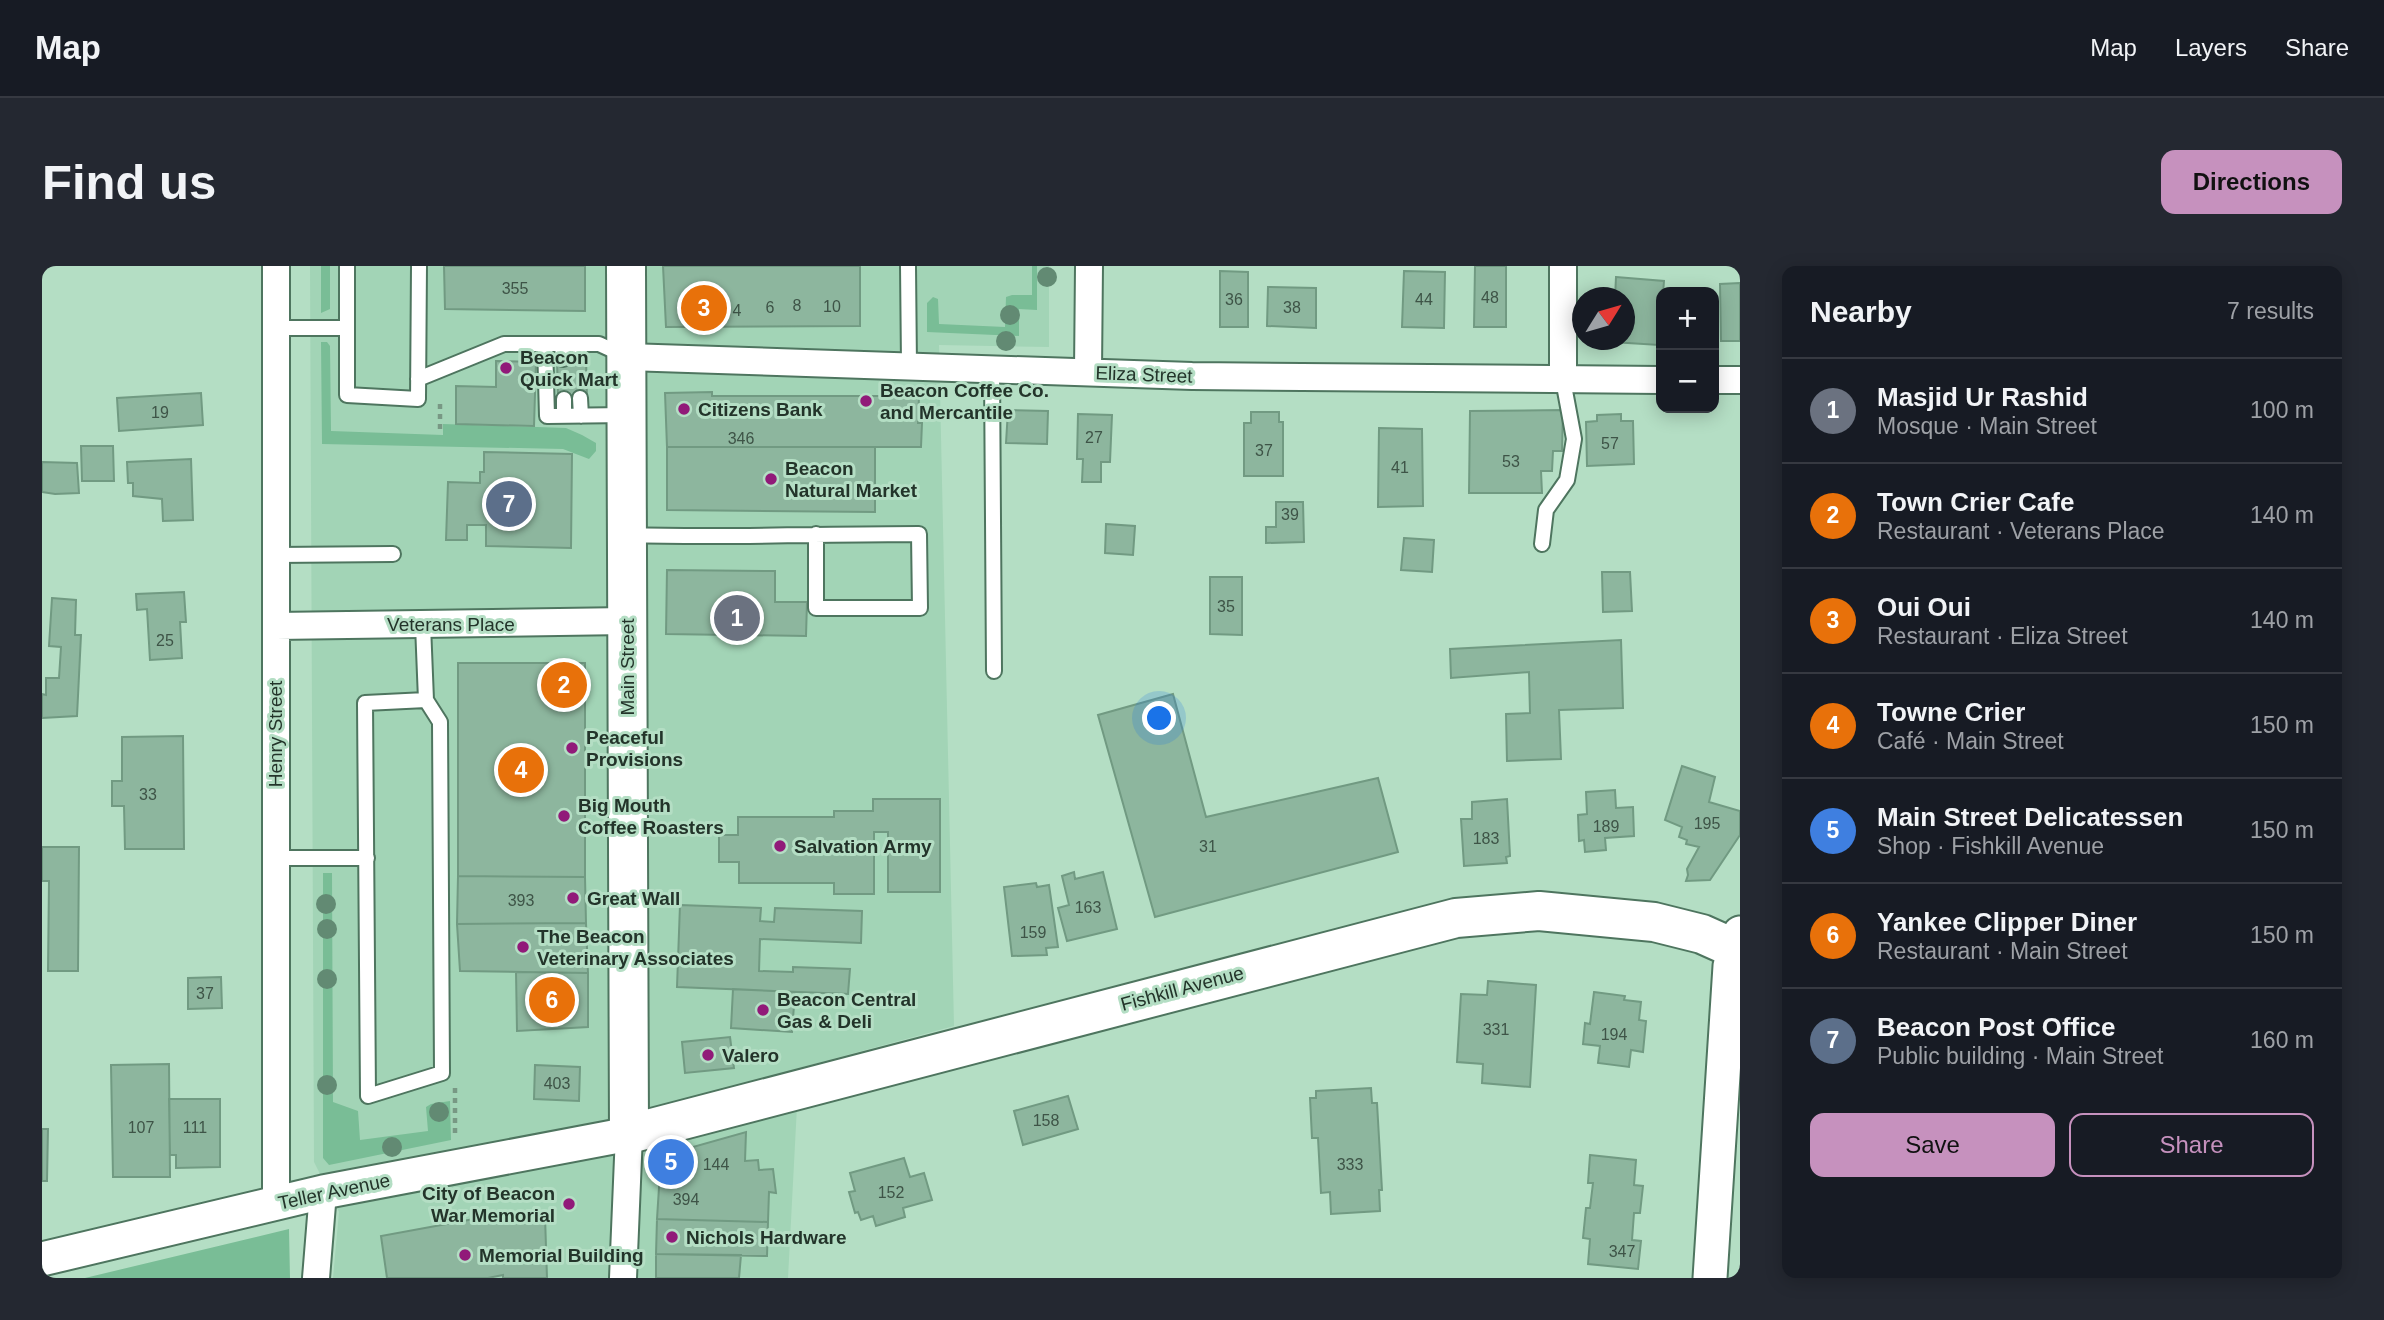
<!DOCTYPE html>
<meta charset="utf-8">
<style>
body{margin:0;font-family:Helvetica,sans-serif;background:#242831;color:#f1f3f6}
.controls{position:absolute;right:21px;top:21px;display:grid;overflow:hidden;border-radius:14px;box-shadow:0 4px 18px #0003}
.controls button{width:63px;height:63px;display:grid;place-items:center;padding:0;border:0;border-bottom:2px solid #363941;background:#171b24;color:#f1f3f6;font:35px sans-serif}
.compass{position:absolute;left:1530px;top:21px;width:63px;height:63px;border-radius:50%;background:#171b24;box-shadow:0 4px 18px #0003;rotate:53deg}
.you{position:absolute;left:1118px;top:453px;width:24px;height:24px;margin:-18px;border:5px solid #fff;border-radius:50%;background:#1a73e8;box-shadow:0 0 0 10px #1a73e833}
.badge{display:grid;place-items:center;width:46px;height:46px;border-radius:50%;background:#c691be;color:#fff;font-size:23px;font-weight:700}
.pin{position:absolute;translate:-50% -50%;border:4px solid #fff;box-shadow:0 2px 7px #0006}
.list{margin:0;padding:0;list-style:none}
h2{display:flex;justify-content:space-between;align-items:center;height:91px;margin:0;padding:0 28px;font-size:30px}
h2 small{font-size:23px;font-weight:400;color:#9ea1a6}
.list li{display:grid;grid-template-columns:46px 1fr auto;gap:21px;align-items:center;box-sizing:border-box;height:105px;padding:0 28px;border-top:2px solid #363941}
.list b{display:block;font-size:26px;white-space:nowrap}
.list p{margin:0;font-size:23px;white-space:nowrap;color:#9ea1a6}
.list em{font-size:23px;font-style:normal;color:#9ea1a6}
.actions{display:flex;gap:14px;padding:21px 28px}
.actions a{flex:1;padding:16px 0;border:2px solid #c691be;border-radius:14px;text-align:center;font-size:24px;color:#c691be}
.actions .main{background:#c691be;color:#111}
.map{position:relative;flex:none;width:1698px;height:1012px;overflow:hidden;border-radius:14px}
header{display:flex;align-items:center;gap:42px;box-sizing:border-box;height:98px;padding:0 35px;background:#171b24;border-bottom:2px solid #363941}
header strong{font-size:33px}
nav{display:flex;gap:38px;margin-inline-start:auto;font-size:24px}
.intro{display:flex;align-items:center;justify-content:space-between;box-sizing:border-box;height:168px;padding:0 42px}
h1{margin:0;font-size:49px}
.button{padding:18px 32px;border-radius:14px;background:#c691be;color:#111;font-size:24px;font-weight:700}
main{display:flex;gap:42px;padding:0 42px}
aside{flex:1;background:#171b24;border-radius:14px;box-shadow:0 4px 18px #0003}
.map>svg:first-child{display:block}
.built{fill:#a2d4b6}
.green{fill:#79bd96}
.building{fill:#8db69e;stroke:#719a82;stroke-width:2}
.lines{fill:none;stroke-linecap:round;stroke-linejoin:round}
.service-casing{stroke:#4e755f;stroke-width:18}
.minor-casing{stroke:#4e755f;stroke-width:30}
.tertiary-casing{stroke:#4e755f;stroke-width:37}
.secondary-casing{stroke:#4e755f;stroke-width:42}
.path{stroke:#789884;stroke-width:4.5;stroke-dasharray:5 5;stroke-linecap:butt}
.service{stroke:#fff;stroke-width:14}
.minor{stroke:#fff;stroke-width:26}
.tertiary{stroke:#fff;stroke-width:33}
.secondary{stroke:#fff;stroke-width:38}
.tree{fill:#628a73}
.poi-dot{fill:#911a79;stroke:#b4dec4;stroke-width:2.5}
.labels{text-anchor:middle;stroke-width:6;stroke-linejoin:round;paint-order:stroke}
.number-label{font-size:16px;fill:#3e5447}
.poi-label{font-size:19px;font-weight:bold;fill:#23342a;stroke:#b4dec4;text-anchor:start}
.street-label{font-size:19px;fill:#23342a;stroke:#b4dec4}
</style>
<header>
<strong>Map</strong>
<nav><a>Map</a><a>Layers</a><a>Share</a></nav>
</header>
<div class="intro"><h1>Find us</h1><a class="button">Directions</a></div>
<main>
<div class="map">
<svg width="1698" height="1012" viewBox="0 0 1698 1012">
<rect width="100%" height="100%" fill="#b4dec4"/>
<!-- built -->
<path class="built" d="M268,0H1007V81L897,79L912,760L757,802L746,1012H291L297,946L272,896Z"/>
<!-- green -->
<path class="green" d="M279,0H288V43L279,47Z
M990,0H995V44L977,43V70L885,66V37L891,31L896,33L897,58L963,61L964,31L970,29H990Z
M279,76H285L288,80L289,165L401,169V158L524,162L540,169L554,177V185L547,193L521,183L280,178Z
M281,607H290L291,836L316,845L318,874L386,865L384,841L389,838L408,835L409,874L287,899L281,892Z
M247,963L248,1012H43Z"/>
<!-- building -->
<path class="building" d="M402,0H543V45L403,43Z
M621,0H818V60L624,61Z
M1433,0H1464V61H1432Z
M1178,5L1206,6V61H1178Z
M1362,5L1403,6L1402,62L1360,61Z
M1574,11L1622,15L1617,79L1570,76V74H1582V32H1573Z
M1698,17V75H1679L1678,18Z
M1226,21L1274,22V62L1225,60Z
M544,92L545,132L516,133L515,93Z
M454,95L494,96L492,160L414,158V120L454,121Z
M670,126V130H877L876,157H880L879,181H625L623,127Z
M159,127L161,159L77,165L75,132Z
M966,144L1006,145L1005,178L964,177Z
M1521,144L1520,185H1511L1510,205H1499L1500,227H1427L1428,145Z
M1209,146H1237V156H1241V210H1202V157H1209Z
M1036,148L1070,149L1068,196H1059V216H1040L1041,193H1035Z
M1579,148V155H1591L1592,198L1545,200L1544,156L1555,155V149Z
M1337,162L1380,163L1381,240L1336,241Z
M39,180H71L72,215H40Z
M625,181H833V246L625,244Z
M442,186L530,188L529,282L444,280V259H425V274H404L406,216L438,217V206H442Z
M149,193L151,254L121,255L120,233L91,230V217H86L85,196Z
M0,196L35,197L37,227L13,228L0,226Z
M1234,236H1261L1262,276L1224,277V261H1234Z
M1064,258L1093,260L1091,289L1063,287Z
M1362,272L1392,274L1390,306L1359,304Z
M625,304L733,305V336H765L764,370L624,368Z
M1560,306H1588L1590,345L1561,346Z
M1168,311H1200V369L1168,368Z
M142,326L144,356H138L140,392L108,394L105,343L95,344L94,328Z
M10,332L34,334L33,369H39L35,450L0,452V428L4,429V412H17L19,381L7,380Z
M1579,374L1581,442L1517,444L1519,493L1465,495L1464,448L1488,447L1487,406L1409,412L1408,383Z
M416,397H543V611L416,610Z
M1131,428L1164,551L1336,512L1356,586L1113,651L1056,449Z
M141,470L142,583H83L82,540H70V515H80V471Z
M1640,500L1673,511L1667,536L1698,545V569L1668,614L1644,615L1646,609L1645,603L1657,581L1644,578L1645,574L1637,571L1640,561L1623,554Z
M1573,524L1574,542L1591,541L1592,570L1563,572L1564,584L1543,586L1542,574L1537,575L1536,549L1545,548L1544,526Z
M831,533H898V626H846V566H832V628H792V617H697V596H677V569H696V551H792V545H831Z
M1465,533L1468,590L1464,591L1465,597L1422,600L1419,553H1430V536Z
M0,581H37L36,705H6L7,615H0Z
M1032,606L1033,613L1061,606L1075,663L1025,675L1016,642L1027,639L1020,610Z
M416,610L543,611L544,657L415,658Z
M994,617L995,621L1007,619L1016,681L1004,682L1005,689L970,690L962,621Z
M638,639L719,642L718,655L732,656L733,642L820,645L819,677L718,673L717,705L751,706V701L808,703L806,728L635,721Z
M544,657L546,707L418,705L415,658Z
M474,706L546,707V761L475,765Z
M179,711L180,742L146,743V712Z
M1446,715L1494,719L1488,821L1440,817L1441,798L1415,796L1419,728L1445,729Z
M691,723L753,726L750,766L689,762Z
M1552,726L1583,730L1582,734L1599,736L1597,754L1604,755L1601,786L1589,784L1587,801L1556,797L1558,780L1541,778L1543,757L1548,758Z
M688,771L692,802L643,807L640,776Z
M127,798L128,911H71L69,799Z
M493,799L538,801L537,835L492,833Z
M1329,822L1330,837H1335L1340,924H1337L1338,945L1289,948L1288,926L1279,927L1276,872H1270L1268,832H1274V825Z
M1026,830L1036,863L981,879L972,845Z
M127,833H178V901L134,902V889H128Z
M0,863H6L5,915H0Z
M704,866L703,895L716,894L717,904L731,903L734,927L727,926L726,956L615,953L619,890Z
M1548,889L1594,894L1592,919L1601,920L1598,947H1592L1590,974L1599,975L1596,1003L1546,998L1548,973L1541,972L1544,942H1548L1551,917H1546Z
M862,892L868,911L882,907L890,934L861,942L863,951L834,960L831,950L819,954L816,946L813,947L807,926L813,925L808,907Z
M451,945L503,950L505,1012H461V1009L446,1012H345L339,970L448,950Z
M615,953L726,956L725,990L614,988Z
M614,988L699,989L697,1012H614Z"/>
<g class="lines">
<defs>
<path id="service" d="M305,0V129L376,133L377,0
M866,0L867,99
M234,62H305
M503,78L505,150L585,149
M520,78L521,93
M537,78L538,92
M950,103L952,405
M376,113L462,78H557L581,89
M538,132L539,150
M522,133V150
M587,269C684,272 781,268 877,268L878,342H774V268
M1500,278L1504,244L1525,214L1532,173L1521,114
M234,289L351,288
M381,359L384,434
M384,434L398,456L400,807L326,830L323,437Z
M232,592H325"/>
<path id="minor" d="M234,0V936
M1521,0V114
M585,91L1150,110L1619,114
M1046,105L1047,0
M1672,114H1698
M234,360L585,355
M274,1012L281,926
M581,1012L587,868"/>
<path id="tertiary" d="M0,993L281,926L587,868
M1668,1012L1688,700L1698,667"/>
<path id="secondary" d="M584,0L587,868L1414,652L1497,645L1612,656L1660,668L1698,685"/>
</defs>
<!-- service casing -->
<use href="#service" class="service-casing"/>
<!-- minor casing -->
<use href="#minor" class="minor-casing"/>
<!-- tertiary casing -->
<use href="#tertiary" class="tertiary-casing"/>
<!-- secondary casing -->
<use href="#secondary" class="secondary-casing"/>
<!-- path -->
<path class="path" d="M398,138V166
M413,822V870"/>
<!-- service -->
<use href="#service" class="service"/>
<!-- minor -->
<use href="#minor" class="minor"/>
<!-- tertiary -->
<use href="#tertiary" class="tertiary"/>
<!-- secondary -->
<use href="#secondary" class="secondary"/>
</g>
<!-- trees -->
<g class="tree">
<circle cx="1005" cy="11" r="10"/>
<circle cx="968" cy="49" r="10"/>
<circle cx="964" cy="75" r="10"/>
<circle cx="284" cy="638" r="10"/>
<circle cx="285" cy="663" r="10"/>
<circle cx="285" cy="713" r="10"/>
<circle cx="285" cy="819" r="10"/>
<circle cx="397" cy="846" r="10"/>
<circle cx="350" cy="881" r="10"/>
</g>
<!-- markers -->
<g class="poi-dot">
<circle cx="464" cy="102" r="7"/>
<circle cx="824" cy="135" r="7"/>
<circle cx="642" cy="143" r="7"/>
<circle cx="729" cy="213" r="7"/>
<circle cx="530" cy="482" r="7"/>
<circle cx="522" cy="550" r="7"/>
<circle cx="738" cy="580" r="7"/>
<circle cx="531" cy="632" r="7"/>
<circle cx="481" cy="681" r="7"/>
<circle cx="721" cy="744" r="7"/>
<circle cx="666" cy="789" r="7"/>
<circle cx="527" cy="938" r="7"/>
<circle cx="630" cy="971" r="7"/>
<circle cx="423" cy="989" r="7"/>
</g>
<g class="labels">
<!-- number labels -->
<g class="number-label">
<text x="473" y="28">355</text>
<text x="1448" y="37">48</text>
<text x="1192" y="39">36</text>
<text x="1382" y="39">44</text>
<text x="755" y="45">8</text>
<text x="790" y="46">10</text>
<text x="728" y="47">6</text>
<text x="1250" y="47">38</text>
<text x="695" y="50">4</text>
<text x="118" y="152">19</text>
<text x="1052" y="177">27</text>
<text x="699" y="178">346</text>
<text x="1568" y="183">57</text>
<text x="1222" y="190">37</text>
<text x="1469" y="201">53</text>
<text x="1358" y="207">41</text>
<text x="1248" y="254">39</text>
<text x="1184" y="346">35</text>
<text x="123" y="380">25</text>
<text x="106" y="534">33</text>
<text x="1665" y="563">195</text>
<text x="1564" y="566">189</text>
<text x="1444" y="578">183</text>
<text x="1166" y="586">31</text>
<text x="479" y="640">393</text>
<text x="1046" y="647">163</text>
<text x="991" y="672">159</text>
<text x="163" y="733">37</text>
<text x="1454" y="769">331</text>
<text x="1572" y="774">194</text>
<text x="515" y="823">403</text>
<text x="1004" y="860">158</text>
<text x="99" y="867">107</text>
<text x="153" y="867">111</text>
<text x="674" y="904">144</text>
<text x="1308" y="904">333</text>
<text x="849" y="932">152</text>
<text x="644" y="939">394</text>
<text x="1580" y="991">347</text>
</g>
<!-- poi labels -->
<g class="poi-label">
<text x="478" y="98">Beacon<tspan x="478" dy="22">Quick Mart</tspan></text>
<text x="838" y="131">Beacon Coffee Co.<tspan x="838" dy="22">and Mercantile</tspan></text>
<text x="656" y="150">Citizens Bank</text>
<text x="743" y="209">Beacon<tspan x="743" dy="22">Natural Market</tspan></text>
<text x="544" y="478">Peaceful<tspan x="544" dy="22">Provisions</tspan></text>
<text x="536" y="546">Big Mouth<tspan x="536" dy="22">Coffee Roasters</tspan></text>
<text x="752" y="587">Salvation Army</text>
<text x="545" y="639">Great Wall</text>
<text x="495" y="677">The Beacon<tspan x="495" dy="22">Veterinary Associates</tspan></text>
<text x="735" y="740">Beacon Central<tspan x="735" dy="22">Gas &amp; Deli</tspan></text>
<text x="680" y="796">Valero</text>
<text x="513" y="934" text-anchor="end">City of Beacon<tspan x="513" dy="22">War Memorial</tspan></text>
<text x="644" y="978">Nichols Hardware</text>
<text x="437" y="996">Memorial Building</text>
</g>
<!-- street labels -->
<g class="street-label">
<text transform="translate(1102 108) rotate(2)" y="7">Eliza Street</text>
<text x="409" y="365">Veterans Place</text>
<text transform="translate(585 401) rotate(-90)" y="7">Main Street</text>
<text transform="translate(233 468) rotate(-90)" y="7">Henry Street</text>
<text transform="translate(1140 722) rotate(-15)" y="7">Fishkill Avenue</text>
<text transform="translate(292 925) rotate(-12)" y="7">Teller Avenue</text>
</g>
</g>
</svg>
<div class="controls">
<button>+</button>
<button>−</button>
</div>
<svg class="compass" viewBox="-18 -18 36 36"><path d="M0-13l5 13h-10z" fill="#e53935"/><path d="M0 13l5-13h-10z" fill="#9ea1a6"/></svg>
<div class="you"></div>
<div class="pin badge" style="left:695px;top:352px;background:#6b7280">1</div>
<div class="pin badge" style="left:522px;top:419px;background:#e8710a">2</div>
<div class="pin badge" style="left:662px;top:42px;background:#e8710a">3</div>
<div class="pin badge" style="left:479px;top:504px;background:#e8710a">4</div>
<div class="pin badge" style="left:629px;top:896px;background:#3f7fe0">5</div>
<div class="pin badge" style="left:510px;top:734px;background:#e8710a">6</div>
<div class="pin badge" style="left:467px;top:238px;background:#5c6f8a">7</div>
</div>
<aside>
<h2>Nearby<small>7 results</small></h2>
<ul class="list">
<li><span class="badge" style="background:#6b7280">1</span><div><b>Masjid Ur Rashid</b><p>Mosque · Main Street</p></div><em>100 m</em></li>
<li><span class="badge" style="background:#e8710a">2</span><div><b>Town Crier Cafe</b><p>Restaurant · Veterans Place</p></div><em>140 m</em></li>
<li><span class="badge" style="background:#e8710a">3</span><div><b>Oui Oui</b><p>Restaurant · Eliza Street</p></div><em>140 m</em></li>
<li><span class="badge" style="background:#e8710a">4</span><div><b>Towne Crier</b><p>Café · Main Street</p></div><em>150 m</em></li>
<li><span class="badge" style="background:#3f7fe0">5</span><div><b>Main Street Delicatessen</b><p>Shop · Fishkill Avenue</p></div><em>150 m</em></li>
<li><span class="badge" style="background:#e8710a">6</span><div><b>Yankee Clipper Diner</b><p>Restaurant · Main Street</p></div><em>150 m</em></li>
<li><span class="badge" style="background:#5c6f8a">7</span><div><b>Beacon Post Office</b><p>Public building · Main Street</p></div><em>160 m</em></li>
</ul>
<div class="actions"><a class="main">Save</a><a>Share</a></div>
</aside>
</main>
